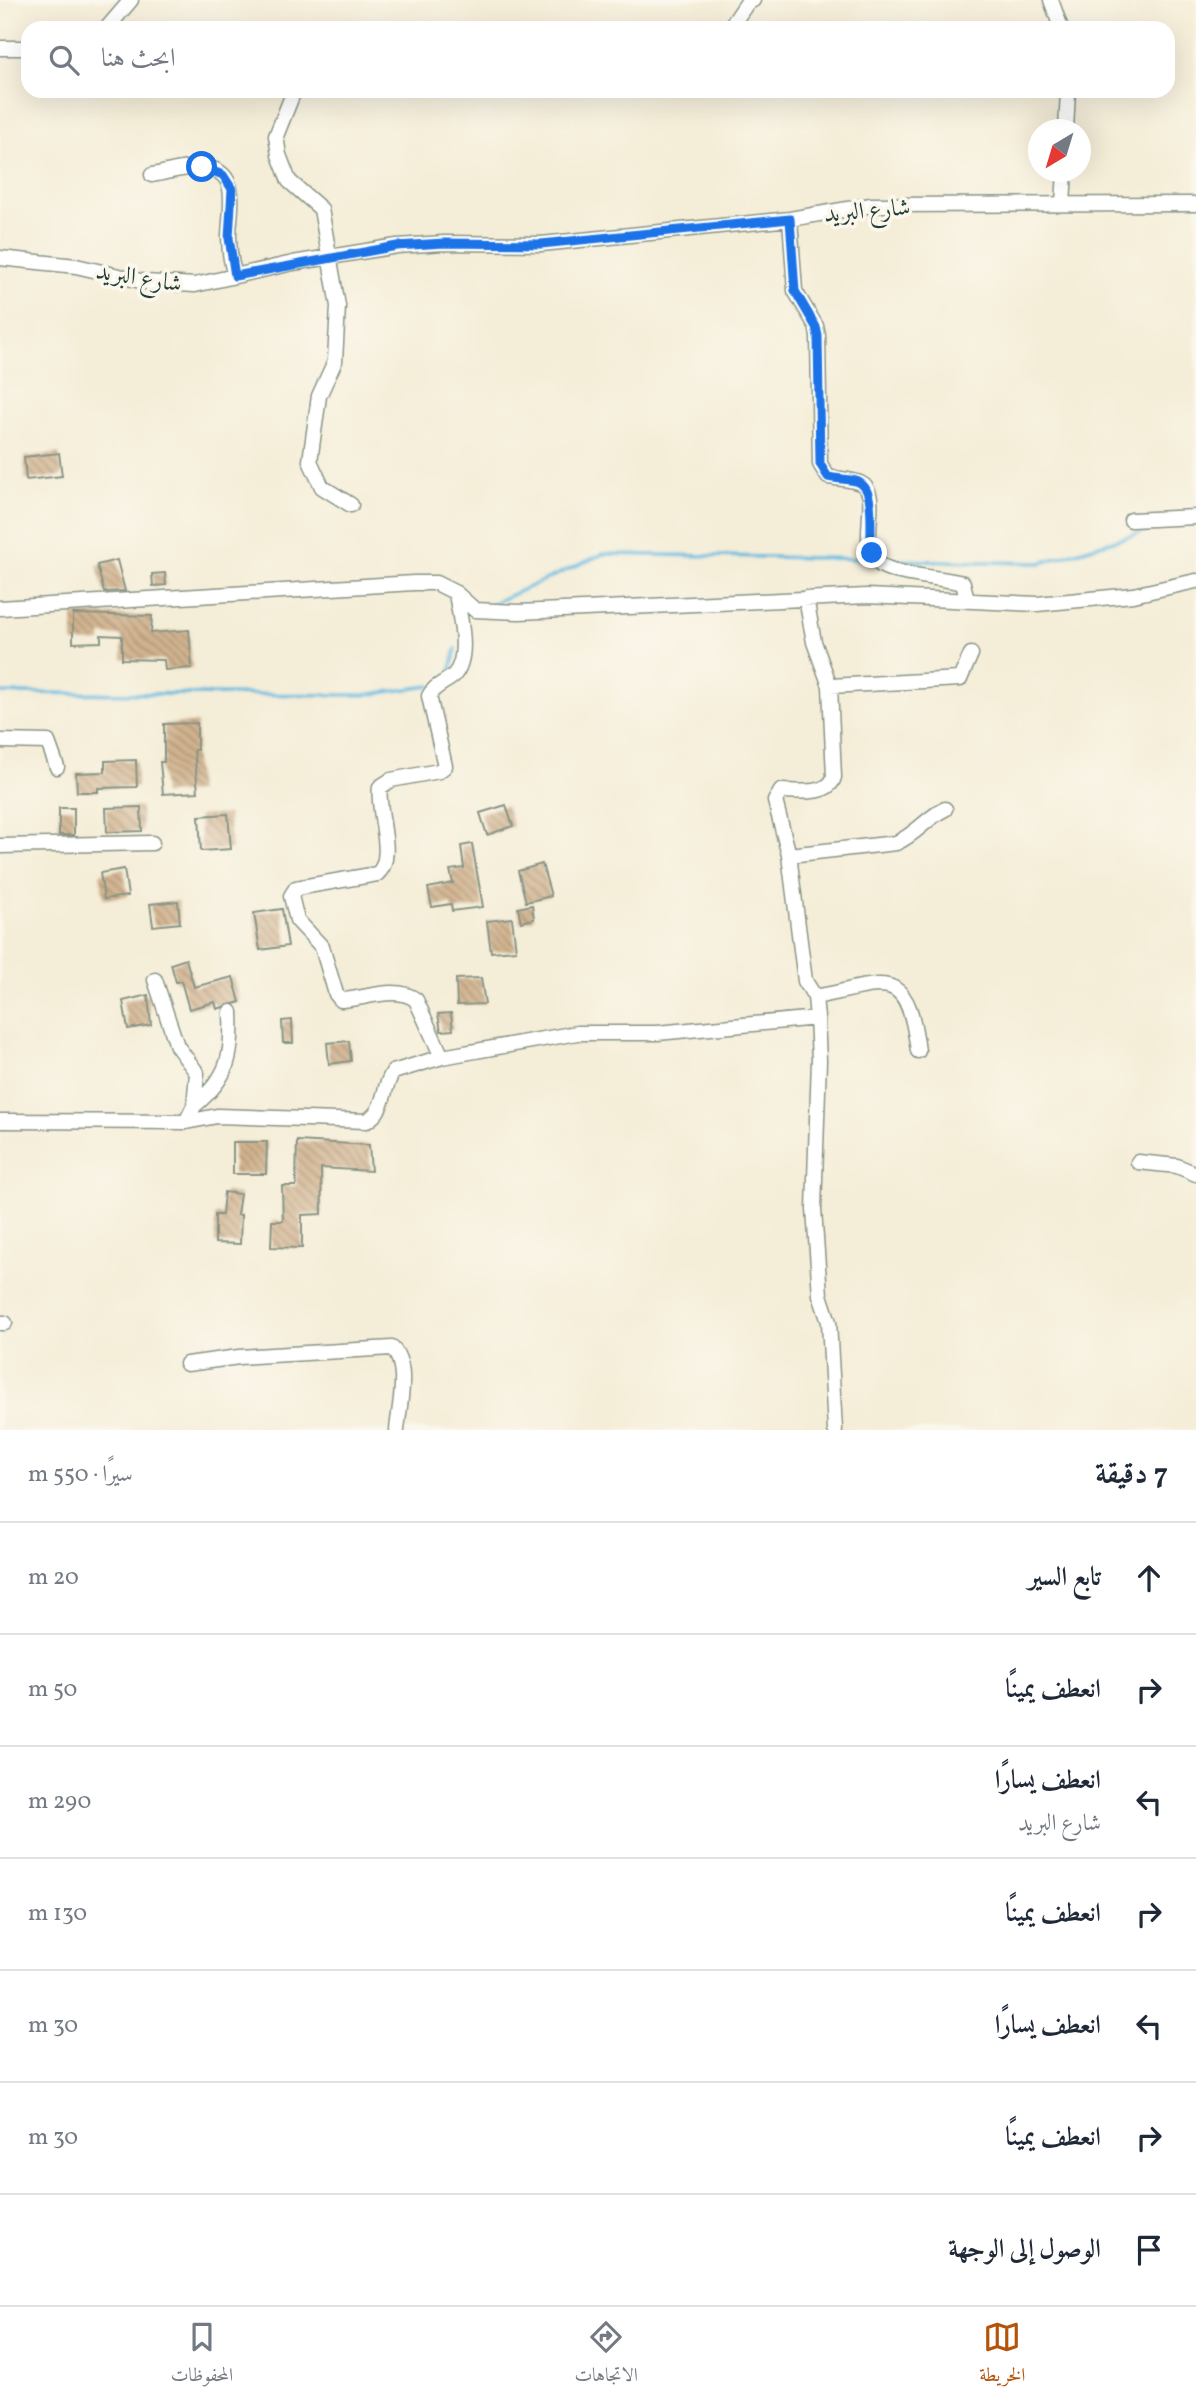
<!DOCTYPE html>
<html lang="ar">
<meta charset="utf-8">
<style>
body{margin:0;font-family:Vollkorn,Amiri,serif;background:#f6f6f7;color:#1f2937;direction:rtl}
.compass{position:absolute;left:1028px;top:119px;width:63px;height:63px;border-radius:50%;background:#fff;box-shadow:0 7px 28px #0002;rotate:218deg}
.stop{position:absolute;width:21px;height:21px;margin:-16px;border:5px solid #1a73e8;border-radius:50%;background:#fff}
.stop.end{background:#1a73e8;border-color:#fff;box-shadow:0 2px 7px #0008}
.list{margin:0;padding:0;list-style:none}
h2{display:flex;justify-content:space-between;align-items:center;height:91px;margin:0;padding:0 28px;font-size:30px}
h2 small{font-size:23px;font-weight:400;color:#747a83}
.list li{display:grid;grid-template-columns:46px 1fr auto;gap:21px;align-items:center;box-sizing:border-box;height:112px;padding:0 28px;border-top:2px solid #e0e1e3}
.list b{display:block;font-size:26px;white-space:nowrap}
.list p{margin:0;font-size:23px;white-space:nowrap;color:#747a83}
.list em{font-size:23px;font-style:normal;color:#747a83}
.icon{flex:none;width:38px;height:38px;fill:none;stroke:currentColor;stroke-width:2;stroke-linecap:round;stroke-linejoin:round}
.map{position:relative;flex:none;width:1196px;height:1430px;overflow:hidden;direction:ltr}
.search{position:absolute;background:#fff;box-shadow:0 7px 28px #0002;left:21px;right:21px;top:21px;height:77px;display:flex;align-items:center;gap:18px;box-sizing:border-box;padding:0 24px;border-radius:21px;color:#747a83;font-size:26px}
.sheet{height:875px;background:#fff}
nav{display:flex;justify-content:space-around;align-items:center;box-sizing:border-box;height:98px;border-top:2px solid #e0e1e3;background:#fff;font-size:19px;color:#747a83}
nav a{display:grid;justify-items:center;gap:4px}
nav .on{color:#b45309}
.map>svg:first-child{display:block}
.lines{fill:none;stroke-linecap:round;stroke-linejoin:round}
.stream{stroke:#63bae0;stroke-width:3.5}
.building{fill:url(#building-back-hatch)}
.minor-casing{stroke:#8a9586;stroke-width:17}
.minor{stroke:#fff;stroke-width:14}
.route{stroke:#1a73e8;stroke-width:9}
.labels{text-anchor:middle;stroke-width:7;stroke-linejoin:round;paint-order:stroke}
.street-label{font-size:24px;fill:#1f3d34;stroke:#fbf7ec}
</style>
<div class="map">
<svg width="1196" height="1430" viewBox="0 0 1196 1430">
<defs>
<pattern id="building-back-hatch" width="6" height="6" patternUnits="userSpaceOnUse" patternTransform="scale(1.75)"><rect width="6" height="6" fill="#d1b28e"/><path d="M-1 5l2 2M0 0l6 6M5-1l2 2" fill="none" stroke="#a99275"/></pattern>
</defs>
<rect width="100%" height="100%" fill="#fbf7ec"/>
<filter id="ink" filterUnits="userSpaceOnUse"><feTurbulence type="fractalNoise" baseFrequency=".0143" numOctaves="2"/><feDisplacementMap in="SourceGraphic" scale="14" xChannelSelector="R" yChannelSelector="G"/><feConvolveMatrix kernelMatrix="1 2 1 2 8 2 1 2 1" color-interpolation-filters="sRGB"/></filter>
<filter id="wash" filterUnits="userSpaceOnUse"><feTurbulence type="fractalNoise" baseFrequency=".00686" numOctaves="4" result="noise"/><feDisplacementMap in="SourceGraphic" scale="28" xChannelSelector="R" yChannelSelector="G"/><feGaussianBlur stdDeviation="1.57" result="paint"/><feColorMatrix in="noise" values="0 0 0 0 0 0 0 0 0 0 0 0 0 0 0 0 0 1.4 0 .05"/><feComposite in="paint" operator="in"/></filter>
<g filter="url(#wash)">
<rect width="100%" height="100%" fill="#f4edd7"/>
<g class="lines">
<!-- stream -->
<path class="stream" d="M882,560L1040,563L1166,525
M491,604L603,554L871,559
M451,669L456,649
M0,693L364,695L430,686"/>
</g>
<g id="blocks">
<!-- building -->
<path class="building" d="M59,453L62,476L26,480L24,457Z
M117,560L125,591L104,592L97,565Z
M165,573L166,585L153,586L152,574Z
M73,614L152,616L151,633L189,630L192,668L165,670L164,660L122,659V636L101,635V642L73,643Z
M197,723V750H194L198,792L163,794L160,762H164V724Z
M136,760L137,787L98,788V792H77L76,773L105,772V761Z
M506,805L513,826L487,835L480,813Z
M141,807L142,831L107,832L106,808Z
M59,808H74V835H59Z
M228,814L231,849L201,851L199,816Z
M472,844L483,907L452,911L451,904L432,907L428,888L453,883L450,870L464,868L461,846Z
M542,864L551,896L526,902L518,871Z
M124,869L128,896L104,899L100,873Z
M178,901L180,923L153,926L150,904Z
M532,905L534,919L521,922L518,908Z
M282,909L288,946L260,950L254,913Z
M512,918L516,950L491,952L487,921Z
M186,959L194,987L233,977L240,1002L217,1009L215,1002L189,1009L181,981L176,982L171,964Z
M481,978L485,1004L457,1005L456,979Z
M148,995L151,1025L128,1029L123,1001Z
M451,1013L453,1030L441,1031L438,1014Z
M292,1020L293,1043H283L282,1021Z
M349,1041L351,1061L329,1064L327,1043Z
M297,1141L369,1145L371,1171L321,1168L322,1214L302,1215V1248L271,1247L272,1221H283L282,1186H296Z
M233,1142H267L266,1174H233Z
M224,1192L240,1194L237,1215H241L240,1244L215,1243V1215H222Z"/>
</g>
</g>
<g filter="url(#ink)">
<use href="#blocks" fill-opacity="0" stroke="#8a9586" stroke-width="2"/>
<g class="lines">
<defs>
<path id="minor" d="M1051,0L1061,28
M107,28L131,0
M346,28L348,27
M730,28L747,3L753,0
M0,48H28
M294,91L276,136L279,155L289,181L321,209L338,306L335,361L319,396L310,461L322,487L351,505
M1066,130L1068,91
M152,175C168,172 185,167 201,167C243,169 229,210 229,237C229,250 231,263 235,276
M1063,203L1065,172
M790,219L795,291L816,326L818,336L820,464L828,477C838,479 851,479 860,483C884,494 856,542 878,563C893,576 942,577 963,583L967,600
M0,258L76,266L145,282L195,285L293,263L397,246L444,243L541,244L790,219L871,205L1196,204
M1131,520L1196,517
M806,598L814,642L830,686L834,777C829,796 798,791 781,791L775,801L789,855L805,981L815,997L817,1018L819,1060L814,1209L820,1295L829,1322L835,1430
M0,608L414,583H436L456,593L475,610L519,612L867,596L1037,604L1133,595L1196,581
M830,686L960,679L971,654
M0,741L48,742L57,767
M0,846L152,843
M789,855L896,843C917,834 926,818 945,809
M155,980L177,1046L197,1073L194,1106L186,1122
M815,997C885,984 907,963 918,1051
M442,1057L416,1000C397,985 364,999 341,1000L336,994L322,947L297,920L291,896L296,888L377,874C397,858 376,811 380,787L391,780L439,771L445,766L429,696C434,685 446,683 454,675C471,656 459,615 456,593
M194,1106C229,1077 233,1056 231,1012
M0,1121L186,1122L217,1116L367,1121C387,1108 381,1090 393,1072L442,1057L577,1033H657L817,1018
M1138,1162L1177,1166L1196,1174
M0,1323H5
M187,1364L239,1357L392,1348C410,1366 399,1406 397,1430"/>
</defs>
<!-- minor casing -->
<use href="#minor" class="minor-casing"/>
<!-- minor -->
<use href="#minor" class="minor"/>
</g>
</g>
<g class="lines" filter="url(#ink)">
<!-- route -->
<path class="route" d="M202,167L223,175L232,189L229,238L235,276L397,246L444,243L541,244L790,219L795,291L816,327L818,336L820,464L828,477C837,479 847,479 856,481C878,487 868,532 872,553"/>
</g>
<g class="labels">
<!-- street labels -->
<g class="street-label">
<text transform="translate(867 210) rotate(-5)" y="8">شارع البريد</text>
<text transform="translate(139 277) rotate(9)" y="8">شارع البريد</text>
</g>
</g>
</svg>
<svg class="compass" viewBox="-18 -18 36 36"><path d="M0-13l5 13h-10z" fill="#e53935"/><path d="M0 13l5-13h-10z" fill="#747a83"/></svg>
<div class="stop" style="left:202px;top:167px"></div>
<div class="stop end" style="left:872px;top:553px"></div>
<div class="search"><svg class="icon" aria-label="search" viewBox="0 0 24 24"><circle cx="10" cy="10" r="6"/><path d="M15 15l6 6"/></svg>ابحث هنا</div>
</div>
<section class="sheet">
<h2>7 دقيقة<small>سيرًا · 550 m</small></h2>
<ul class="list">
<li><svg class="icon" aria-label="ahead" viewBox="0 0 24 24"><path d="M12 20V5M6 11l6-6 6 6"/></svg><div><b>تابع السير</b></div><em>20 m</em></li>
<li><svg class="icon" aria-label="right" viewBox="0 0 24 24"><path d="M7 20v-9h11M14 6l5 5-5 5"/></svg><div><b>انعطف يمينًا</b></div><em>50 m</em></li>
<li><svg class="icon" aria-label="left" viewBox="0 0 24 24"><path d="M17 20v-9H6M10 6l-5 5 5 5"/></svg><div><b>انعطف يسارًا</b><p>شارع البريد</p></div><em>290 m</em></li>
<li><svg class="icon" aria-label="right" viewBox="0 0 24 24"><path d="M7 20v-9h11M14 6l5 5-5 5"/></svg><div><b>انعطف يمينًا</b></div><em>130 m</em></li>
<li><svg class="icon" aria-label="left" viewBox="0 0 24 24"><path d="M17 20v-9H6M10 6l-5 5 5 5"/></svg><div><b>انعطف يسارًا</b></div><em>30 m</em></li>
<li><svg class="icon" aria-label="right" viewBox="0 0 24 24"><path d="M7 20v-9h11M14 6l5 5-5 5"/></svg><div><b>انعطف يمينًا</b></div><em>30 m</em></li>
<li><svg class="icon" aria-label="arrive" viewBox="0 0 24 24"><path d="M6 21V4h12l-3 4 3 4H6"/></svg><div><b>الوصول إلى الوجهة</b></div></li>
</ul>
</section>
<nav>
<a class="on"><svg class="icon" aria-label="map" viewBox="0 0 24 24"><path d="M3 6l6-2 6 2 6-2v14l-6 2-6-2-6 2zM9 4v14M15 6v14"/></svg>الخريطة</a>
<a><svg class="icon" aria-label="directions" viewBox="0 0 24 24"><path d="M12 3l9 9-9 9-9-9zM9 14v-3h6M13 9l2 2-2 2"/></svg>الاتجاهات</a>
<a><svg class="icon" aria-label="saved" viewBox="0 0 24 24"><path d="M7 4h10v16l-5-4-5 4z"/></svg>المحفوظات</a>
</nav>
